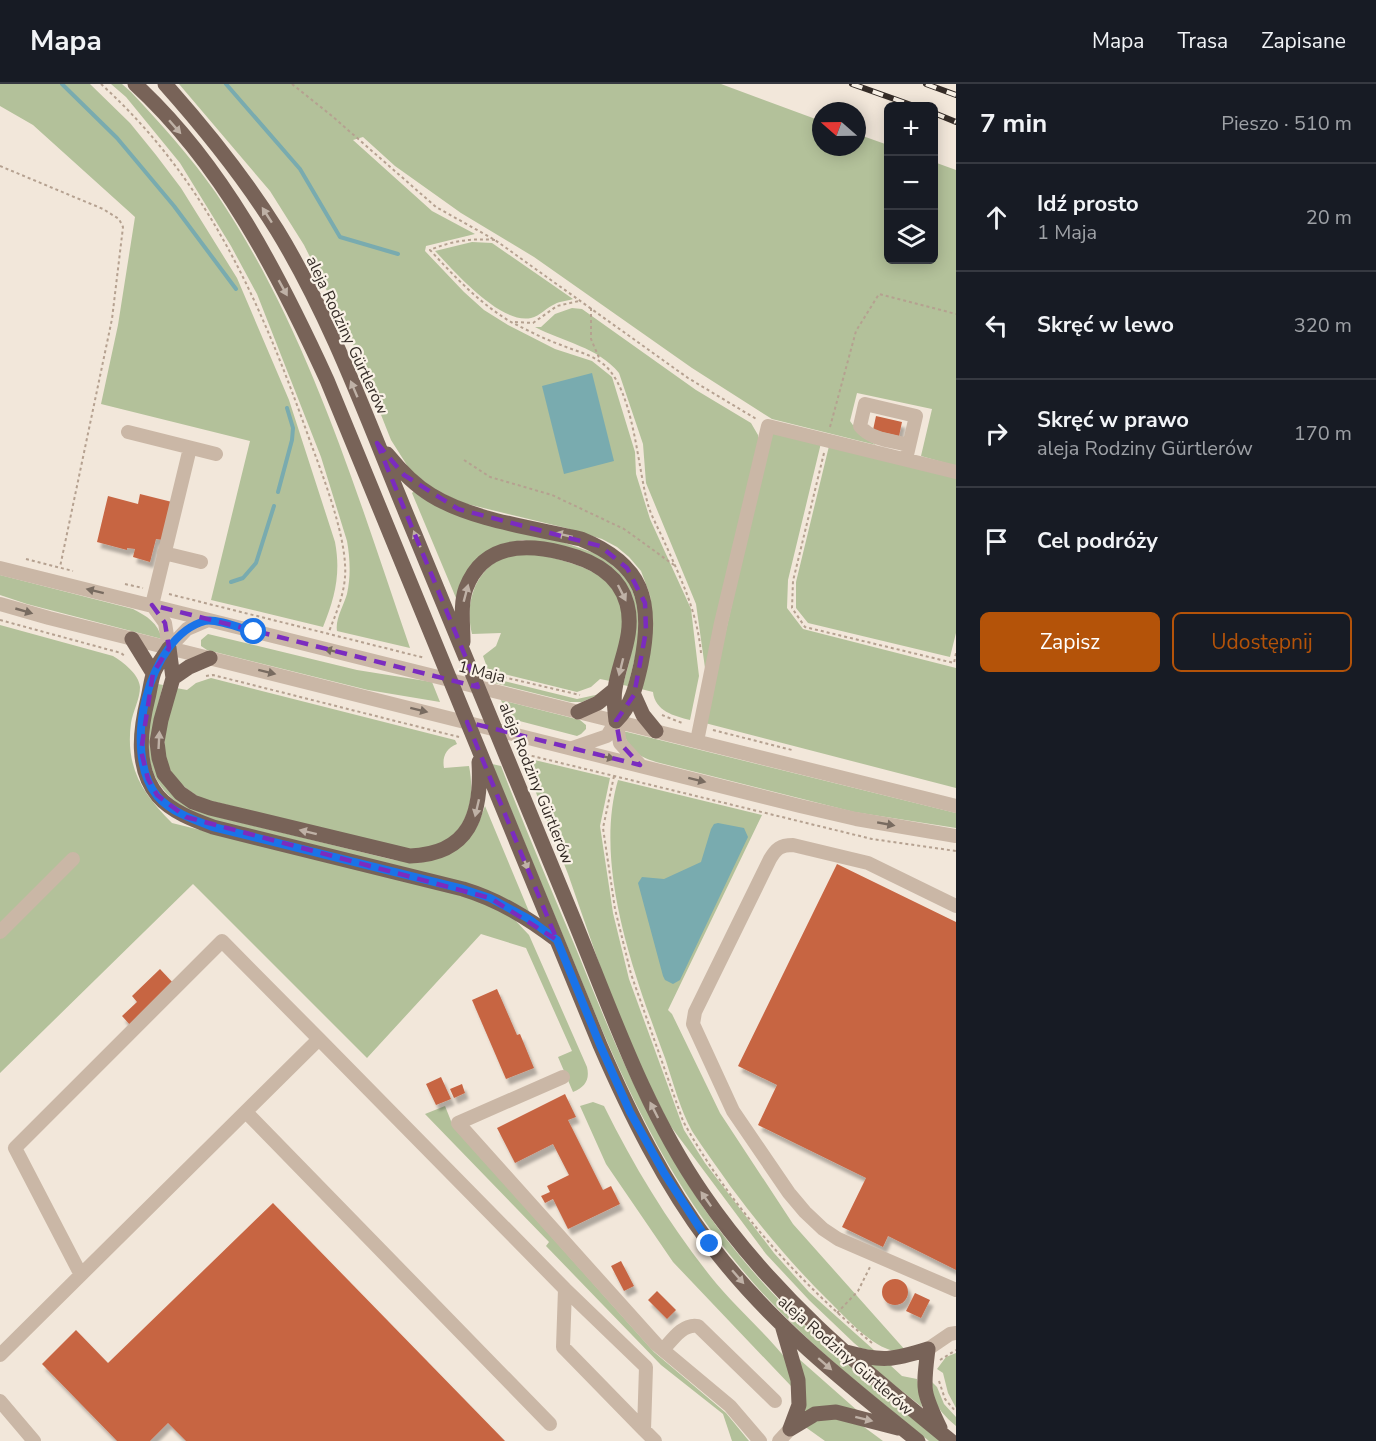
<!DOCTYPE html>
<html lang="pl">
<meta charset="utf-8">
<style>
body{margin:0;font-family:"Nunito Sans",sans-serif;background:#20242c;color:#f1f3f6}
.controls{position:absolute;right:18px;top:18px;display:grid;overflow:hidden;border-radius:9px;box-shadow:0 3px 15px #0003}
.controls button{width:54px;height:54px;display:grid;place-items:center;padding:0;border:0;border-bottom:2px solid #363941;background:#171b24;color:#f1f3f6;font:30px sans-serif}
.compass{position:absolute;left:812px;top:18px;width:54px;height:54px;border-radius:50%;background:#171b24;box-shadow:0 3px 15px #0003;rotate:290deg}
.stop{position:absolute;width:18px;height:18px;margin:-14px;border:4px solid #1a73e8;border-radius:50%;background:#fff}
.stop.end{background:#1a73e8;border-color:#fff;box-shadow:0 2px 6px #0008}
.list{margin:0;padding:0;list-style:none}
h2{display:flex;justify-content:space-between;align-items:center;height:78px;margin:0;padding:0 24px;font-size:26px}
h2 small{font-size:20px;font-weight:400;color:#9ea1a6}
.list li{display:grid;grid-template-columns:39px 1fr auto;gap:18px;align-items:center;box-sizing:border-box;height:108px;padding:0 24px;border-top:2px solid #363941}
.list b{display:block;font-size:22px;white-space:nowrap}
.list p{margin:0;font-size:20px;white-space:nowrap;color:#9ea1a6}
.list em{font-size:20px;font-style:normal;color:#9ea1a6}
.actions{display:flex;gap:12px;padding:18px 24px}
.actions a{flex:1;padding:14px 0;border:2px solid #b45309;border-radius:9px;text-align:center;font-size:21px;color:#b45309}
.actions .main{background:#b45309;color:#fff}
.icon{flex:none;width:33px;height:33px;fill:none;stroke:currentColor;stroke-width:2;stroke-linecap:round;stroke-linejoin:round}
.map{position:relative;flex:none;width:956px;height:1357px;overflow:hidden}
header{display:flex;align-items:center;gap:36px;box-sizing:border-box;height:84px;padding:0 30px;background:#171b24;border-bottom:2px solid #363941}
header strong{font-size:28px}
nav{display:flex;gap:33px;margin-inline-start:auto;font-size:21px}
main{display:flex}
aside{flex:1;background:#171b24}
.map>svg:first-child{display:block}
.green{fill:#b3c19a}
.water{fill:#79abaf}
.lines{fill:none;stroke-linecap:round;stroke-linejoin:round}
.stream{stroke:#79abaf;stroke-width:4}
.building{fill:#c76543;filter:url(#shadow)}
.path{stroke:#b5a190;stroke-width:2;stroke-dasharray:3 3;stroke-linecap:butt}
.minor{stroke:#cab7a6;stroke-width:14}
.major{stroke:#786358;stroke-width:15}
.rail-casing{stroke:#352c27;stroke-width:6}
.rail{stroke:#f9f1e6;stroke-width:4;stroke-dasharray:11;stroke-linecap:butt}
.oneway{fill:#bfb1a6}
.oneway2{fill:#786b60}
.route{stroke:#1a73e8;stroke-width:8}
.marked{fill:none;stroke:#7b2cbf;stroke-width:4.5;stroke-dasharray:12 8;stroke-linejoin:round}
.labels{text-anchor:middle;stroke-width:4.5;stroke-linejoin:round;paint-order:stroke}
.street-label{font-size:16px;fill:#352c27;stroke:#f9f1e6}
</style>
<header>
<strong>Mapa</strong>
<nav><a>Mapa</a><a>Trasa</a><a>Zapisane</a></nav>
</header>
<main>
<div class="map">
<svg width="956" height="1357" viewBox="0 0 956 1357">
<defs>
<filter id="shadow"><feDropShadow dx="3.5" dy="6" stdDeviation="1.5" flood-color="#0004"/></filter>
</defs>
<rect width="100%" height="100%" fill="#f2e7da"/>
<!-- green -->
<path class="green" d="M0,0H90L130,39L156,71L181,104L237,194L289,316L335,458C341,489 335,514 323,543L211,516L250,357L101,320L118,241L135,133L33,41L0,22Z
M111,0H122L131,8C161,40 191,73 216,109C308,245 357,410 410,564L337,547C335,535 344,521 347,510C351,492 350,474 347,457L321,373L257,210L231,162L180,79L126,13Z
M179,0H721L821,37V63H857V50L888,61V176H934V78L956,86V382L921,372L932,325L857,309L850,337L860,351L876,361L772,335L692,284L534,173L461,129L395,82L363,53L353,56L432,127L475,150L426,162L425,167L464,208L484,226L508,241L555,265L592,277L612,293L635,368L636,390L650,435L691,525L699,592L690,636C674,632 655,627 653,608L641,605L653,539L650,511L641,487L629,473L617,463L602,455L566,444L463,419L435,406L410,386L391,356L351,255L304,161L270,107Z
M472,158L492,159L573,215C567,217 560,217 555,220C547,223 540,232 531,234C501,241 454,187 435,167Z
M572,224L582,225L696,306L751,339L758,351L759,361L706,591L696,520L646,399L643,360L619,289C598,263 563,258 535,243H541L555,230Z
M771,348L821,359L788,496L787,524L803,545L956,584V704L705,639Z
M829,362L956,393V549L950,573L808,539L796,524V498Z
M414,407L603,472L629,497L639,525L638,561L628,602L623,601L630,575L632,515L553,460L523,456L503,460L456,514L412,409Z
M532,469C575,479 629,489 623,547C621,564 614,581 610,597L600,595L591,603L577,608L488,586L483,572L496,562L501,549L472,550C464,518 476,483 508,472C515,469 524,470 532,469Z
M0,491L133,525C147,532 158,539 162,555L27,520L0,511Z
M0,541L113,572C123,578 139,590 140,603C140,615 133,627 131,639C125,684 143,710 172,739L424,801L493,821L514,835L529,851L587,983C590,996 585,1003 573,1008L558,973L572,967L526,864L481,850L367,974L193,800L0,989Z
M208,550L357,586L432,598L440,618L368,606L207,566L201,562V556Z
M211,594L455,656L457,660C446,664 442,673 444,684L469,682C475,712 470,745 440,760C432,764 421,764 412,766L203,715C149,686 164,653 176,604L187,606L196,599Z
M492,594L577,615L600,610L582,618H570L494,599Z
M158,600L163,601L156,629L153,676L218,733L394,776L419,779L440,774L451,769L477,743L485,722L530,830L506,815L481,804L208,735C168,720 146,695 147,651C148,634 154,616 158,600Z
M501,616L580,636L586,641V645L581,650L577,652L508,634Z
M623,647L956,729V744L854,728L656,678C637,672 629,666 623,647Z
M522,673L610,694L600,742L613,829L629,895L684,1046L705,1079L774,1169L809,1208L875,1267L860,1264L854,1259L809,1216L766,1170L669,1040L645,992L610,911L568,790Z
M492,680L501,682C525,744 551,805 577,867C619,972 663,1077 735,1166C794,1240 867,1298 941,1357H929C862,1303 794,1249 739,1182C662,1089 620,991 575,881C547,814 520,747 492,680Z
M618,696L762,731L668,926L672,930L720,1029L793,1140L906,1267C881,1273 849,1237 832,1220C795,1184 762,1145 731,1103C718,1084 704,1066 692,1047C680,1025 673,998 665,974C635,893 593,782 618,696Z
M593,1018L604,1022C634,1083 669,1140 711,1193C734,1222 763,1246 786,1275L791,1285V1302L673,1178L606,1080L580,1022Z
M445,1022L453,1042L654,1268L726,1329L749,1357H732L723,1330L661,1281L546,1162L549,1158L425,1030Z
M956,1269V1324L948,1309L943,1289L937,1285L946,1273Z
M799,1275L859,1328L803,1331Z
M868,1280L890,1281L902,1292L917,1295L922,1323Z
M932,1298L937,1303L944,1320L956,1333V1342C941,1329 932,1319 932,1298Z
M838,1334L860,1340L883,1357H825L804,1342L822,1335Z"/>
<!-- water -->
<path class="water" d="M592,289L614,377L564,390L542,302Z
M718,739L744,744L748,753L680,896L673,900L665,896L663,892L638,799L642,793L664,795L701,778L711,745L714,740Z"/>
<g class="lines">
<!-- stream -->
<path class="stream" d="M62,0L117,54L174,122L236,205
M226,0L300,85L340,153L398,170
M278,408L292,356L293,344L287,324
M231,498L243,494L256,479L274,422"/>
</g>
<!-- building -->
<path class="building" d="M876,332L902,338L899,352L873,346Z
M140,410L172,418L163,456L156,455L150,478L133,473L135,465L127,464V466L97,458L108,412L138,420Z
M837,780L956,838V1186L888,1152L883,1163L842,1143L866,1094L758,1041L777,1001L738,982Z
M160,885L174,900L131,942L122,932L137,918L132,912Z
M497,905L517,951L520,950L534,984L506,995L472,916Z
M441,993L451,1015L436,1021L426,1000Z
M462,1000L465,1009L454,1014L450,1005Z
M565,1010L576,1033L568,1036L603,1106L611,1102L620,1120L568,1145L553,1115L545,1119L541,1112L550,1108L547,1102L569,1091L553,1060L515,1079L497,1044Z
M273,1119L505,1357H186L168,1339L150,1357H117L42,1280L76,1246L108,1279Z
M621,1177L634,1202L624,1207L611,1182Z
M882 1208a13 13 0 1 1 26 0a13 13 0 1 1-26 0Z
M657,1207L676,1226L667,1235L648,1216Z
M915,1209L930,1216L921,1234L906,1227Z"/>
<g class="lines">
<!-- path -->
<path class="path" d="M101,0C210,99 262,222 310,357C323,392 343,444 345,480C347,505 337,527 328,550
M292,0L332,32L436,123L495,156L688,294L758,336
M0,82L103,125L119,135L123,143L112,235L60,483
M495,156C472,154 451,157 430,166C455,193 479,219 511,238C527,246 544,255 561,261C575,267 590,270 602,279C635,304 637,386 649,424C653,435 659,446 664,457C681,495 697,527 701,569
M591,224V255L600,276
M515,238L533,239L557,222L579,217
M830,343L856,247L879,210L956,230
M824,369L793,497L792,524L805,543L954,579L956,569
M464,376L490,393L552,411L624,445L674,481
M26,475L73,487
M125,500L143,504
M169,510L425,574
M0,536L121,569L126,573
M486,589L580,611
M206,592L213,591L459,653
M662,631L682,639
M713,646L792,666
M520,669L872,755L956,767
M614,692L603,744L615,825L631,890L683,1037C729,1121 799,1198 872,1259
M837,1229L858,1207L870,1183
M940,1276L956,1266
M939,1297L945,1315L956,1328"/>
<!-- minor -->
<path class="minor" d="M128,348L216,370
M906,375L916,332L865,320L860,342C871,356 893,357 909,361
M164,469L201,478
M0,484L956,722
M0,520L49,534L800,722L856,735L956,752
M169,564L165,539L152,521L190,364
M169,564L187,545L208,536
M616,637L620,659L640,681
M697,657L721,539L768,342L956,388
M572,664L607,652L616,637
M956,822L868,779L793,761C780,761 776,765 770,775L695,928L693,940L733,1027L789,1109L805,1128L823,1145L838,1155L956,1206
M0,848L73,775
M563,993L458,1039L657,1261L730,1322L760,1357
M246,1028L550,1340
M81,1191L15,1064L222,857L319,955
M565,1205L563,1263L644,1346
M928,1265L950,1250L956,1249
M663,1266C672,1256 683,1239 698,1242L775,1317
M0,1271L319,955L565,1205L646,1283L644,1346L655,1357
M0,1317L34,1357
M779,1357L790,1345"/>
<!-- major -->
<path class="major" d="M135,0C223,81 278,189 327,296L600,961C630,1030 664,1099 710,1160C768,1237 843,1297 918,1357
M165,0C206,46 244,93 277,146C335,241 372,349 415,451C468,579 521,708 574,836C612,929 645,1026 703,1110C772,1211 857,1281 951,1357
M387,370C400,386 413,400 431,411C471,436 534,444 581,455C643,480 654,517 641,580C636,602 632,621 616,637
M132,555L153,589
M463,558C463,541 460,520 466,504C483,460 524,459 563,469C591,476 619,489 627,520C635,550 619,577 615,605C613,615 615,627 616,637
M169,564C164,572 158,579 154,588C151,596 150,606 148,614C140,646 135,684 158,712C172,728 194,736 213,743L463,805C499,816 528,834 557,856
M169,564L173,594L161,636L157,658L159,674L164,690L180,709L193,718L210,724L410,772C470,770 482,730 479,678
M173,594L189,583L210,574
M634,611L643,631L656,647
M578,628L598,619L614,606
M782,1241L798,1296L799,1321L790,1345
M846,1268C882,1278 893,1276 928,1265C923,1306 922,1307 940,1344
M790,1345L815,1330L836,1328L898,1344"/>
<defs>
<path id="rail" d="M852,0L914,22
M926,0L956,11
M934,29L956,38"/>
</defs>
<!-- rail casing -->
<use href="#rail" class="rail-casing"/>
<!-- rail -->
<use href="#rail" class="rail"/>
</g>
<!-- one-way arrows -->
<defs><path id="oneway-solid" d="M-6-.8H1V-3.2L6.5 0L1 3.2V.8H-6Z" transform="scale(1.5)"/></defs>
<g class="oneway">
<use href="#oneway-solid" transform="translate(175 43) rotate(49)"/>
<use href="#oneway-solid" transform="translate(267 131) rotate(-123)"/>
<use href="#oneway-solid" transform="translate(283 204) rotate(61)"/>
<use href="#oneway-solid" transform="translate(354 305) rotate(-113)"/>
<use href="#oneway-solid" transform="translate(564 451) rotate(-167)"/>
<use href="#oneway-solid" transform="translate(417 455) rotate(-113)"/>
<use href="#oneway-solid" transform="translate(466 509) rotate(-75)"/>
<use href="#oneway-solid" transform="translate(622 509) rotate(63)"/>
<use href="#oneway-solid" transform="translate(621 583) rotate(104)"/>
<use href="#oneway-solid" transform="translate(159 656) rotate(-87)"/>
<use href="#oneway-solid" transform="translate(477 724) rotate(103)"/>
<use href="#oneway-solid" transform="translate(308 748) rotate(-166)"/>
<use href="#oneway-solid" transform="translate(525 778) rotate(67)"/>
<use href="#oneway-solid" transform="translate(654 1026) rotate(-117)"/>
<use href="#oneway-solid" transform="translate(706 1115) rotate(-125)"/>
<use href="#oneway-solid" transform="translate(738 1193) rotate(49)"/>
<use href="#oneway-solid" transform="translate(825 1280) rotate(41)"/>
<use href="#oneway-solid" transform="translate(864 1335) rotate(14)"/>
</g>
<g class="oneway2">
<use href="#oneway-solid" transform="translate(95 507) rotate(-166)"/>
<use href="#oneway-solid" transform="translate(24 527) rotate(16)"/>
<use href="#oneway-solid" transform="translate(333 567) rotate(-166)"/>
<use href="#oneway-solid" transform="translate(267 588) rotate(14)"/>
<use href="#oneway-solid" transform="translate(419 626) rotate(14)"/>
<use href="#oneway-solid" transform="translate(606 673) rotate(14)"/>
<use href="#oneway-solid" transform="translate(697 696) rotate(14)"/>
<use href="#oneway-solid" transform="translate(886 740) rotate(10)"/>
</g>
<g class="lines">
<!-- route -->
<path class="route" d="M254,548C243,545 215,534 205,537C148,552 121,668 157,712C171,728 194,736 213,743L463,805L490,814L529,835L557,856L600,961L630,1028L664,1089L710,1160"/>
</g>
<!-- marked area -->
<path class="marked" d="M377,359L404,391L458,425L600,462L627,484L645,519L646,547L634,611L616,637L620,659L640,681L467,638L557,856L490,814L186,733L157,711L148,695L141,667L153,589L169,564L165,539L152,521L478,603Z"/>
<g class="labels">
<!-- street labels -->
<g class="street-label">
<text transform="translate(348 251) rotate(65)" y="6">aleja Rodziny Gürtlerów</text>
<text transform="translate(482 587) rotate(14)" y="6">1 Maja</text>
<text transform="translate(537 699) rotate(68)" y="6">aleja Rodziny Gürtlerów</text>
<text transform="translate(846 1271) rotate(41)" y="6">aleja Rodziny Gürtlerów</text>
</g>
</g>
</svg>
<div class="controls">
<button>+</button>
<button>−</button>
<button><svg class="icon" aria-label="layers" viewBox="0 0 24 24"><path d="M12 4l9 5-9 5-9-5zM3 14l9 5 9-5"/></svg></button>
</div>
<svg class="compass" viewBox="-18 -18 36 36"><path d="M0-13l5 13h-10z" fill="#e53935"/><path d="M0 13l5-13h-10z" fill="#9ea1a6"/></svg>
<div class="stop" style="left:254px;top:548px"></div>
<div class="stop end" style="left:710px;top:1160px"></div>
</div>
<aside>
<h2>7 min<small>Pieszo · 510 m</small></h2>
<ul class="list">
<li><svg class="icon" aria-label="ahead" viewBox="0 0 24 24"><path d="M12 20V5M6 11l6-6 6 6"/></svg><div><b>Idź prosto</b><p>1 Maja</p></div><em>20 m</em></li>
<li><svg class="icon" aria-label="left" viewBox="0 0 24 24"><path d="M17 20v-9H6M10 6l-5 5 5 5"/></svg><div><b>Skręć w lewo</b></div><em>320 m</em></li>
<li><svg class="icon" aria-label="right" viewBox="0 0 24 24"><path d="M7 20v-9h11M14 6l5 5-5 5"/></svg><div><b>Skręć w prawo</b><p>aleja Rodziny Gürtlerów</p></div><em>170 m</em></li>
<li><svg class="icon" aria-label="arrive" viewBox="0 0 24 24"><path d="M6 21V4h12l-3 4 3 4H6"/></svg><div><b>Cel podróży</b></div></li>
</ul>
<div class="actions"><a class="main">Zapisz</a><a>Udostępnij</a></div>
</aside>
</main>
